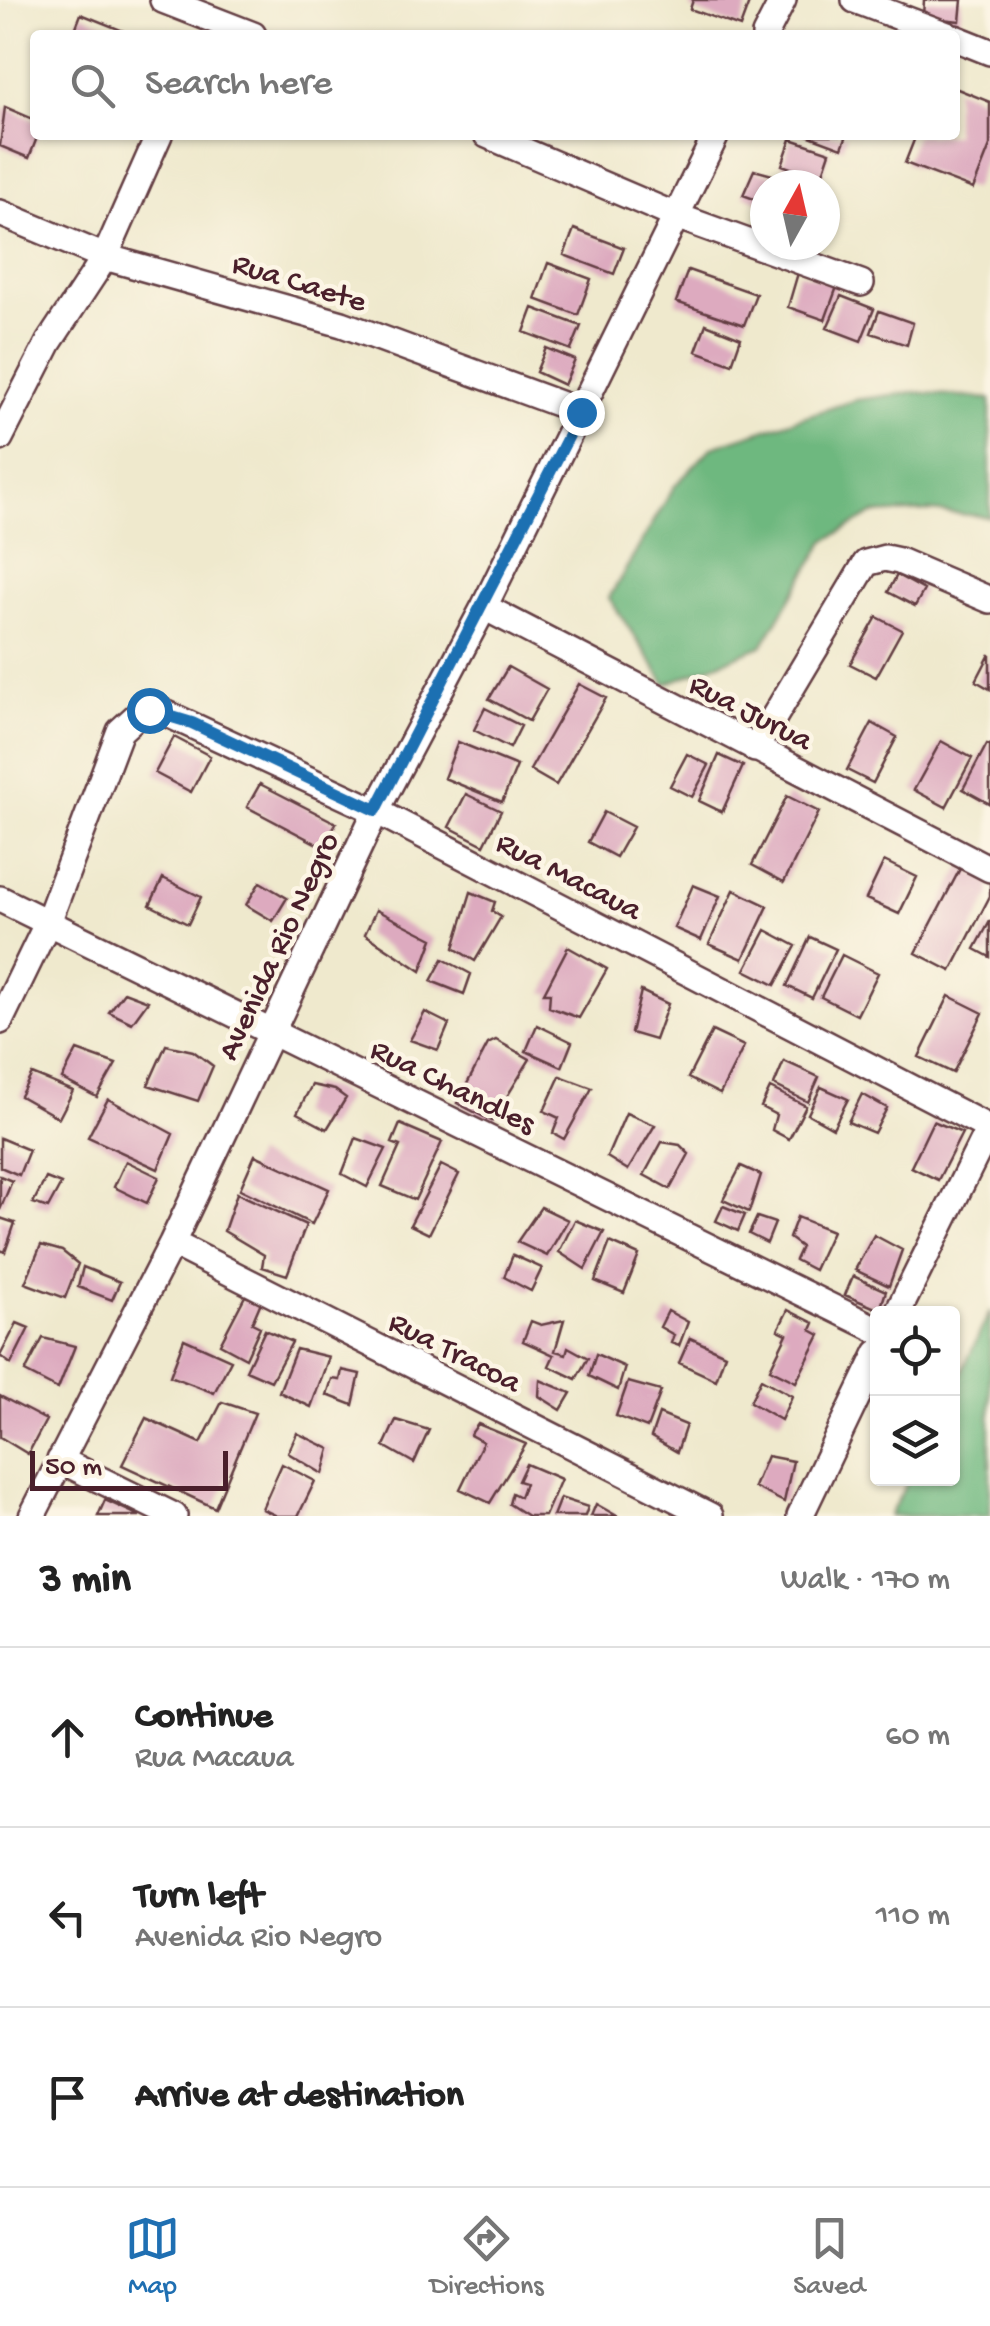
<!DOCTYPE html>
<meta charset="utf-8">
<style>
body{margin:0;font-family:"Gochi Hand",sans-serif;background:#f6f6f6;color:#222}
.controls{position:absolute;right:30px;bottom:30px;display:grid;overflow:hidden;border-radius:10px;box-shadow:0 2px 8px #0004}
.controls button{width:90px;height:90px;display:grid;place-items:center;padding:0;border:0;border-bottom:2px solid #e0e0e0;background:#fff;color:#222;font:50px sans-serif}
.compass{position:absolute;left:750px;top:170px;width:90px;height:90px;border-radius:50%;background:#fff;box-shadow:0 2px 8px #0004;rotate:8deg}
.scale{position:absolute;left:30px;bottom:25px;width:198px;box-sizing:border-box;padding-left:10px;border:5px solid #4a1f2b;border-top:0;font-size:28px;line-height:35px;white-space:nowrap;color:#4a1f2b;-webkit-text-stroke:8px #fcf5e5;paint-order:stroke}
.stop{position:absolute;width:30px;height:30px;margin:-22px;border:8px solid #1f6fb2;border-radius:50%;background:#fff}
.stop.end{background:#1f6fb2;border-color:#fff;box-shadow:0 2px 10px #0008}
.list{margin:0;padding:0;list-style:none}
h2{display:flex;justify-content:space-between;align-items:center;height:130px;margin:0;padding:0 40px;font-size:42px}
h2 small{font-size:32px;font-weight:400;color:#767676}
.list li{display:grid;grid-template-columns:65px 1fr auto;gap:30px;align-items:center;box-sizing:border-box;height:180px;padding:0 40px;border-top:2px solid #e0e0e0}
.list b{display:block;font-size:38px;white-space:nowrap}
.list p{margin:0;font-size:32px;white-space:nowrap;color:#767676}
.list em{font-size:32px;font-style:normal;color:#767676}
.icon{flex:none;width:55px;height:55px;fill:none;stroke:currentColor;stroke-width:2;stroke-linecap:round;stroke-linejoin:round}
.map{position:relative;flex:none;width:990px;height:1516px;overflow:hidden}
.search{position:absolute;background:#fff;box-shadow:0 2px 8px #0004;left:30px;right:30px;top:30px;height:110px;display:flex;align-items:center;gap:25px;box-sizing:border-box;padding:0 35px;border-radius:10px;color:#767676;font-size:38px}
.sheet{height:670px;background:#fff}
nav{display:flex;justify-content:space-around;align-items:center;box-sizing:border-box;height:140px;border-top:2px solid #e0e0e0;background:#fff;font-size:28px;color:#767676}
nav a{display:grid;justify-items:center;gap:5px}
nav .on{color:#1f6fb2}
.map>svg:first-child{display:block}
.forest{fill:#6eb87f;stroke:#5c6c55;stroke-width:2.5}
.building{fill:#ddaabf}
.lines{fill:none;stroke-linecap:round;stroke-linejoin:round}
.minor-casing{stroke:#633d43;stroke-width:30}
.minor{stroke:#fff;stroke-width:25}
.route{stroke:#1f6fb2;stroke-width:12}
.labels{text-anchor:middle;stroke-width:9;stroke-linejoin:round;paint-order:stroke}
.street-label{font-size:32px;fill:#4a1f2b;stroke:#fcf5e5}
</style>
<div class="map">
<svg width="990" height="1516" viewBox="0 0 990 1516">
<rect width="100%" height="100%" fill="#fcf5e5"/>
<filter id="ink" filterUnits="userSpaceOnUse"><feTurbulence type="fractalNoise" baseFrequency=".01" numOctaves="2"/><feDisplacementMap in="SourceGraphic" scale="20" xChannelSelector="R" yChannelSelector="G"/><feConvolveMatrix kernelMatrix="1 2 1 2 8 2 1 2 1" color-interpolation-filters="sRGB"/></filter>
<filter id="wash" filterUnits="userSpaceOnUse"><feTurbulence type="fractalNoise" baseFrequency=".0048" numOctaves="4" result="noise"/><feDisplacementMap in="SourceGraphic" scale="40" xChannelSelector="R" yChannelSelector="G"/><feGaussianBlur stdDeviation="2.25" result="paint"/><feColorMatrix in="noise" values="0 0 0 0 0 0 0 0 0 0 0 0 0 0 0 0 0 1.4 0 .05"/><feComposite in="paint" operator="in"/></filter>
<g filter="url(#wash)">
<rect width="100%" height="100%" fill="#efe9cd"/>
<!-- forest -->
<path class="forest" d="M914,392L990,399V517L930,511L873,514L825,541L762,646L666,684L609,598L674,487L712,447L855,400Z
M990,1311V1516H889L909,1479L952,1478L953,1391Z"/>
<g id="blocks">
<!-- building -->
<path class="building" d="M693,0H750L740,27L690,9Z
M924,0H962L960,21L923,17Z
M81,14L126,32L124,35H73Z
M955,88L990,102V146L973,189L905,163L916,135H955Z
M5,107L35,120L38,135L29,158L0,146Z
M807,135H847L842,148Z
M791,139L830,152L821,179L782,165Z
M754,170L805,184V185H765V203L743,195Z
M574,229L624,248L614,274L564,255Z
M548,263L591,279L578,315L535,299Z
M688,270L756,294L744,325L676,302Z
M798,273L838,284L825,320L788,307Z
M841,296L874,309L861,341L827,328Z
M533,308L581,326L571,350L524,332Z
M879,311L913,323L907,345L871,333Z
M706,324L741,338L732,364L696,351Z
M546,348L575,360L564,385L536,372Z
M897,575L924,590L915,606L888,592Z
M877,617L902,630L876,677L850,664Z
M990,654V689L976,681Z
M508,667L547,689L529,721L489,699Z
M579,684L606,698L556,785L530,770Z
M485,708L521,726L510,748L474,730Z
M872,723L897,737L873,783L847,770Z
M174,737L210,756L191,792L155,773Z
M941,741L972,758L946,807L914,790Z
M458,742L517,766L502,802L444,778Z
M987,744L990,745V804L963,789Z
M687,754L709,765L692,797L670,786Z
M719,755L743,766L722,812L699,801Z
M260,784L336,823L323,847L247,807Z
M466,794L501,811L484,845L449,827Z
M787,796L819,812L784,882L752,865Z
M604,812L633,827L616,857L588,842Z
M884,861L917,877L899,914L866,899Z
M961,867L990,882V896L951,971L916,953Z
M163,878L201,897L188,924L150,905Z
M260,882L287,898L273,921L246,905Z
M693,885L720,896L701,940L674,928Z
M734,890L768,906L743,959L709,944Z
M471,892L495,902L492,911L501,917L475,961L454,948Z
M376,910L433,939L421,971L365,934Z
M990,921V957L975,949Z
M766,930L796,946L775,985L745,970Z
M810,937L836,949L812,998L787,986Z
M568,947L607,969L579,1018L549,1007L550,993H544Z
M842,955L878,973L857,1015L821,997Z
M443,959L471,974L464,994L431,981Z
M641,991L668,1004L655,1040L631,1033Z
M124,992L148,1001L132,1023L109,1012Z
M949,996L983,1013L953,1073L919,1057Z
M425,1012L449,1024L438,1050L410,1040Z
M537,1025L572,1042L562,1067L526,1051Z
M712,1031L744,1046L720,1094L688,1078Z
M496,1040L530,1059L492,1121L457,1103L488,1044Z
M166,1045L193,1051L213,1066L198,1101L148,1085Z
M77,1050L116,1064L97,1097L62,1079Z
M784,1061L819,1077L808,1102L774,1085Z
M32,1074L73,1091L59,1118L20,1096Z
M560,1076L592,1088L564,1139L553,1133L559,1118L544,1111Z
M312,1085L335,1090L346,1098L327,1129L297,1113Z
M821,1087L848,1099L833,1128L808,1114Z
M770,1088L806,1106L789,1139L772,1130L776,1115L761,1107Z
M862,1094L887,1108L874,1133L848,1122Z
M108,1099L173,1134L158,1169L88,1137Z
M626,1113L655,1125L628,1170L607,1157Z
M933,1121L962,1133L938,1180L911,1167Z
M400,1124L442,1142L415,1200L382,1186L400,1146L392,1143Z
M0,1138L29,1150L19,1175L0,1167Z
M356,1138L386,1149L367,1187L342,1174Z
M662,1142L680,1145L689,1154L670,1189L644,1175Z
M255,1155L329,1189L312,1224L240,1189Z
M126,1161L159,1177L147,1203L114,1187Z
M441,1165L459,1174L429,1234L410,1225Z
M741,1166L761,1175L749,1212L723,1200Z
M0,1176L12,1181L0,1210Z
M46,1178L61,1184L48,1208L33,1203Z
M237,1193L306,1225L287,1275L262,1267L264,1255L224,1231Z
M723,1206L745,1215L738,1231L716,1221Z
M541,1207L568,1220L547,1256L517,1242Z
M757,1217L775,1223L767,1243L749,1234Z
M797,1217L832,1231L814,1270L795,1260L801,1247L789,1238Z
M0,1218L15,1223L5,1252L0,1250Z
M575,1220L604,1232L585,1269L559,1252Z
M874,1235L902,1250L889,1286L855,1270Z
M610,1242L639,1255L624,1293L595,1281Z
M41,1245L62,1251L78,1264L65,1298L25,1283Z
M513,1255L542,1268L531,1291L504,1277Z
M83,1267L120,1282L112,1300L78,1287Z
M853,1276L886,1291L880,1310L845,1295Z
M245,1296L261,1302L252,1323L260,1327L246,1358L220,1344Z
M788,1310L814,1323L811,1330L820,1335L796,1382L770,1369L787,1334L778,1330Z
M668,1311L688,1322L679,1346L671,1343L674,1335L660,1327Z
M564,1320L555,1351L566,1354L568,1347L588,1358L576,1379L549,1366L554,1355L523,1341L531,1321L541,1325Z
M17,1323L29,1328L11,1364L0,1356Z
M265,1330L292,1342L271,1381L246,1370Z
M43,1338L75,1346L58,1389L25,1372Z
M690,1338L725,1354L716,1380L679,1363Z
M184,1339L231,1360L214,1393L170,1376Z
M296,1349L329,1357L311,1407L279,1392Z
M596,1354L625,1367L618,1390L589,1376Z
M342,1370L360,1374L353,1405L327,1395L332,1379L340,1380Z
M761,1379L792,1396L781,1420L750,1402Z
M540,1380L571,1393L561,1410L539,1396Z
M628,1382L661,1391L647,1428L616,1416Z
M0,1396L46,1420L28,1454L0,1437Z
M222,1402L255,1413L215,1508L122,1465L146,1418L201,1443Z
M659,1414L686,1425L677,1452L651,1437Z
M396,1420L429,1430L414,1463L384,1446Z
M478,1424L526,1444L490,1503L460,1489L483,1442L470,1435Z
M297,1433L330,1449L323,1474L288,1453Z
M767,1456L793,1461L784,1502L754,1487Z
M282,1464L315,1481L298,1516H277L262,1509Z
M526,1464L561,1479L545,1516H528L509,1504L512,1493L520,1497L525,1483L518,1481Z
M560,1498L588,1507L585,1516H553Z
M105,1500L140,1516H98Z
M596,1504L617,1516H591Z"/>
</g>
</g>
<g filter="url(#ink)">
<use href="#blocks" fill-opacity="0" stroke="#633d43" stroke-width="2.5"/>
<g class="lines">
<defs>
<path id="minor" d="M163,0L253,35
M855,0L947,35
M765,35L783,0
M955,38L990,52
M487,135L676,216L861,283
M0,213L105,257L342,324L581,412
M0,438L49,342L105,257L159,135
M484,607L990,869
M755,749L866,563L885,558L899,561L990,600
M0,899L878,1330
M0,1021L48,922L120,731L142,711H161L376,811L989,1128
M172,1243L710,1516
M897,1314L990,1126
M60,1460L174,1516
M32,1516L172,1243L376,811L484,607L716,135
M800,1516L878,1353"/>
</defs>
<!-- minor casing -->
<use href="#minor" class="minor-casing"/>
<!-- minor -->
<use href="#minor" class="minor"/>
</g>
</g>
<g class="lines" filter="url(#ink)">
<!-- route -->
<path class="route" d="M149,710L192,723L376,810L581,412"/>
</g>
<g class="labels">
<!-- street labels -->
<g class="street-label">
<text transform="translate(300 280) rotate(17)" y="11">Rua Caete</text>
<text transform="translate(752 710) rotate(27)" y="11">Rua Jurua</text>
<text transform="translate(570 874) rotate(27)" y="11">Rua Macaua</text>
<text transform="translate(276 945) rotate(-65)" y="11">Avenida Rio Negro</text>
<text transform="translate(454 1084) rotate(26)" y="11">Rua Chandles</text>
<text transform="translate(456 1350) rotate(27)" y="11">Rua Tracoa</text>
</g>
</g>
</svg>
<div class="controls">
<button><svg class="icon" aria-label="locate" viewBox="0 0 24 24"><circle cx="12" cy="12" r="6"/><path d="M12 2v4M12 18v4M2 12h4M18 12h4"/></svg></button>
<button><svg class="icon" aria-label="layers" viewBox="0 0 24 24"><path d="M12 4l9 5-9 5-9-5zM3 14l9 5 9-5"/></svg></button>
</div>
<svg class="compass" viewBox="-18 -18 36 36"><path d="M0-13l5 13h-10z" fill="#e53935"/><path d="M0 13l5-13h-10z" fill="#767676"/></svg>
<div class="scale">50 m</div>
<div class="stop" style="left:149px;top:710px"></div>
<div class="stop end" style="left:581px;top:412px"></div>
<div class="search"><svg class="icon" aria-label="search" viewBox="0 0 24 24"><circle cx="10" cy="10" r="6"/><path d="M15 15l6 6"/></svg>Search here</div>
</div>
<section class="sheet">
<h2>3 min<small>Walk · 170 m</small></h2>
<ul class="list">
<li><svg class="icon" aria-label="ahead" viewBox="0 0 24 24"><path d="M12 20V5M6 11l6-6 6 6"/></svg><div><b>Continue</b><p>Rua Macaua</p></div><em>60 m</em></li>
<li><svg class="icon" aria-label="left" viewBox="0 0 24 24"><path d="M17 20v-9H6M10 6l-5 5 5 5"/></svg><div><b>Turn left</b><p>Avenida Rio Negro</p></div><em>110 m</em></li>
<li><svg class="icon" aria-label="arrive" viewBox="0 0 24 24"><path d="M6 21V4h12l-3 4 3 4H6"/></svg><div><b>Arrive at destination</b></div></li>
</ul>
</section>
<nav>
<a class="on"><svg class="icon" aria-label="map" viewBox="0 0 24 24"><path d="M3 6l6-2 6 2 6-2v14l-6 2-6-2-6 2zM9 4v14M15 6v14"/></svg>Map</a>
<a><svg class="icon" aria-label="directions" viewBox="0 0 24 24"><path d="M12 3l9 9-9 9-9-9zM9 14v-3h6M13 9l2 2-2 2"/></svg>Directions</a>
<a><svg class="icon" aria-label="saved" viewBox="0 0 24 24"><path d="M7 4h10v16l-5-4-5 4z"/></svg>Saved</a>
</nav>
